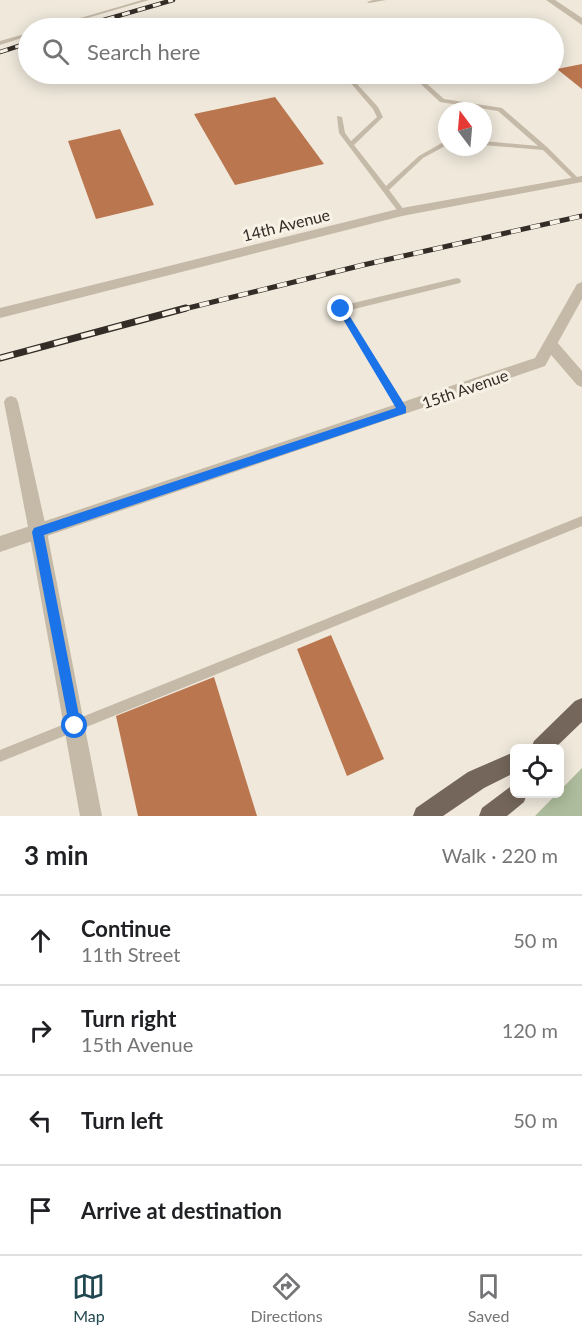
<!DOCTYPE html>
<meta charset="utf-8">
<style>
body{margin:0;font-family:Lato,sans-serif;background:#f6f6f6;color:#202124}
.controls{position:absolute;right:18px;bottom:18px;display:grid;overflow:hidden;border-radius:9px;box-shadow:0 3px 15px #0003}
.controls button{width:54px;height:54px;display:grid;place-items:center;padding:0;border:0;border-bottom:2px solid #e0e0e0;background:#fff;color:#202124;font:30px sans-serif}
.compass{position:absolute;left:438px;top:102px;width:54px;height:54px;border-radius:50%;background:#fff;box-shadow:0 3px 15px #0003;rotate:344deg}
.stop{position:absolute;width:18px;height:18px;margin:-14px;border:4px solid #1a73e8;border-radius:50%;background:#fff}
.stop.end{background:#1a73e8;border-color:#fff;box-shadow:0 2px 6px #0008}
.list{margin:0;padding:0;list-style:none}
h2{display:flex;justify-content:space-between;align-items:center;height:78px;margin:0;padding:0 24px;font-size:26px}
h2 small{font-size:20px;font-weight:400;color:#757577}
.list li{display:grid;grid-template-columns:39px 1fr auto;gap:18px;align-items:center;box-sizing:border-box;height:90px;padding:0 24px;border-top:2px solid #e0e0e0}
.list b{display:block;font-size:22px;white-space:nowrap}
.list p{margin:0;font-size:20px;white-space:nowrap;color:#757577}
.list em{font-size:20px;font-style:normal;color:#757577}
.icon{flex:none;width:33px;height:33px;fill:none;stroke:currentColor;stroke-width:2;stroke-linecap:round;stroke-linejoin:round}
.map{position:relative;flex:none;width:582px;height:816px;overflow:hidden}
.search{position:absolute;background:#fff;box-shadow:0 3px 15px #0003;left:18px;right:18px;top:18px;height:66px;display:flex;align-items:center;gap:15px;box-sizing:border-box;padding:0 21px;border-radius:33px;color:#757577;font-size:22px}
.sheet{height:438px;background:#fff}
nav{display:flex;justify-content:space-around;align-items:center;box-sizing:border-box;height:84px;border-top:2px solid #e0e0e0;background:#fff;font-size:16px;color:#757577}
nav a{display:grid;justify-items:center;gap:3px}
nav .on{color:#214750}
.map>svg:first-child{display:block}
.green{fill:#adbc9c}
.building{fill:#ba764e}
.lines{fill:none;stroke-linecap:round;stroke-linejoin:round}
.service{fill:#c5b9a8;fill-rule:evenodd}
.minor{fill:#c5b9a8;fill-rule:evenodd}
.tertiary{fill:#c5b9a8;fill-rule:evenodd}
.primary{fill:#74665a;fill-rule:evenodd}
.rail-far2-casing{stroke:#332c27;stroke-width:4.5}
.rail-far1-casing{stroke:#332c27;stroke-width:5}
.rail-casing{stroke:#332c27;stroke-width:7}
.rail-far2{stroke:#f7f1e6;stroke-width:3;stroke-dasharray:8;stroke-linecap:butt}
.rail-far1{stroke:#f7f1e6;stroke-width:4;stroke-dasharray:10;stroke-linecap:butt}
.rail{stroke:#f7f1e6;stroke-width:4.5;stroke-dasharray:14;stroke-linecap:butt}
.route{fill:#1a73e8}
.labels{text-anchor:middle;stroke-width:6;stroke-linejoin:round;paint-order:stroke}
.street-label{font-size:16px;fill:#332c27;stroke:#f7f1e6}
</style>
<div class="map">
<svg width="582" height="816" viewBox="0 0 582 816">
<rect width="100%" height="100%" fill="#efe8db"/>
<!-- green -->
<path class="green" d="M582,768V816H535Z"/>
<!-- building -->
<path class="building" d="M582,64V89L557,69Z
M275,97L324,164L235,185L194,114Z
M120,129L154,205L96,219L68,141Z
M331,635L384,759L347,776L297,649Z
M214,677L257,816H138L116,716Z"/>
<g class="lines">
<!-- service -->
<path class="service" d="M142,0H149L53,28H46Z
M386,0L369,3L367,2L373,0Z
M28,33V36L0,45V41Z
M343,74H348L378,107L383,117L354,145L386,186L419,156L447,140V145L423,158L389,190L404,210V214H400L339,133L337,116L342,117L345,133L351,141L377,117L373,109Z
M410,74H416L444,99L502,108L547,147L580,180L577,182L575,181L543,150L483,145V141L538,146L498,111L440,102Z
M457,278L460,279L461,281L460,283L346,311L408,410L406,413H400L337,309L341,306Z
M582,516V526L0,762V750Z"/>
<!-- minor -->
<path class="minor" d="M582,176V182L402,216L0,318V308L402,208Z
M551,340L556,341L582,371V387L577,385L546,349L544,345L546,341Z
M11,396L16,398L18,402L47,532L102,816H80L29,532L4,402L6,398Z"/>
<!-- tertiary -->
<path class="tertiary" d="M546,0H555L582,18V25Z
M582,282V299L545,366L0,552V536L535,358L577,284Z"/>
<!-- primary -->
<path class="primary" d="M582,698V722L555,748H531L534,741L575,701Z
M514,752V773L484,788L443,816H413L416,808L468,772Z
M514,784V794H527L524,802L507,816H479L482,808Z"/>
<defs>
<path id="rail-far2" d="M76,28L173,0
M0,52L28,43"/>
<path id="rail-far1" d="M180,310L363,265L582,216"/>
<path id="rail" d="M0,358L186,308"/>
</defs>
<!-- rail-far2 casing -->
<use href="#rail-far2" class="rail-far2-casing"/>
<!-- rail-far1 casing -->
<use href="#rail-far1" class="rail-far1-casing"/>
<!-- rail casing -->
<use href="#rail" class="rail-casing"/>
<!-- rail-far2 -->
<use href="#rail-far2" class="rail-far2"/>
<!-- rail-far1 -->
<use href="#rail-far1" class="rail-far1"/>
<!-- rail -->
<use href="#rail" class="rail"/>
</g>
<!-- route -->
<path class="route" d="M341,306L344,307L406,407V413L44,535L81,726L79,730L75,732L70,730L32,532L34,528L396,408L337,309Z"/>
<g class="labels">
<!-- street labels -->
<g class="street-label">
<text transform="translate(286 225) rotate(-14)" y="6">14th Avenue</text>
<text transform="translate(465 389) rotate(-19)" y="6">15th Avenue</text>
</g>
</g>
</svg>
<div class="controls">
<button><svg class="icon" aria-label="locate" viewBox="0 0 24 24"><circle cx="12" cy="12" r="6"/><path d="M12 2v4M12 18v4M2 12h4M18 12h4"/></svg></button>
</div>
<svg class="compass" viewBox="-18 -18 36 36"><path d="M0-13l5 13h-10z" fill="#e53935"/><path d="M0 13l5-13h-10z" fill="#757577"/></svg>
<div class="stop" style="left:75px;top:726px"></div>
<div class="stop end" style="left:341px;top:309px"></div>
<div class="search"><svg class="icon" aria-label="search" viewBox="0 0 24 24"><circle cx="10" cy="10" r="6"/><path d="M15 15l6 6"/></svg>Search here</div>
</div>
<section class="sheet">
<h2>3 min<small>Walk · 220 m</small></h2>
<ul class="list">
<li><svg class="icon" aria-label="ahead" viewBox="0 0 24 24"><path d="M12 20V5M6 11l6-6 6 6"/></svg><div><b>Continue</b><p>11th Street</p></div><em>50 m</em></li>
<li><svg class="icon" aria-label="right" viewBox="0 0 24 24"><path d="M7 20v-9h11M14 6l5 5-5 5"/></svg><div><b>Turn right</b><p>15th Avenue</p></div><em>120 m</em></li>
<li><svg class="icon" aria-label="left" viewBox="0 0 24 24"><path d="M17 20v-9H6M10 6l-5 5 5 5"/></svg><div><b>Turn left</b></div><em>50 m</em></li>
<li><svg class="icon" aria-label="arrive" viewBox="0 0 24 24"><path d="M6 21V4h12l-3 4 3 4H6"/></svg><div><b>Arrive at destination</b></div></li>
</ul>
</section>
<nav>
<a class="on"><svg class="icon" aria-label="map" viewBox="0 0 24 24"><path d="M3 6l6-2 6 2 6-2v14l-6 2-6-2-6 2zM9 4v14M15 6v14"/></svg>Map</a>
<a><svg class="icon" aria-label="directions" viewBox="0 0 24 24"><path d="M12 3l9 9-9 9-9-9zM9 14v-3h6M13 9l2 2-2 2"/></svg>Directions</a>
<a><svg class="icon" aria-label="saved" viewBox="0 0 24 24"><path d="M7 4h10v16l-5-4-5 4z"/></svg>Saved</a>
</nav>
